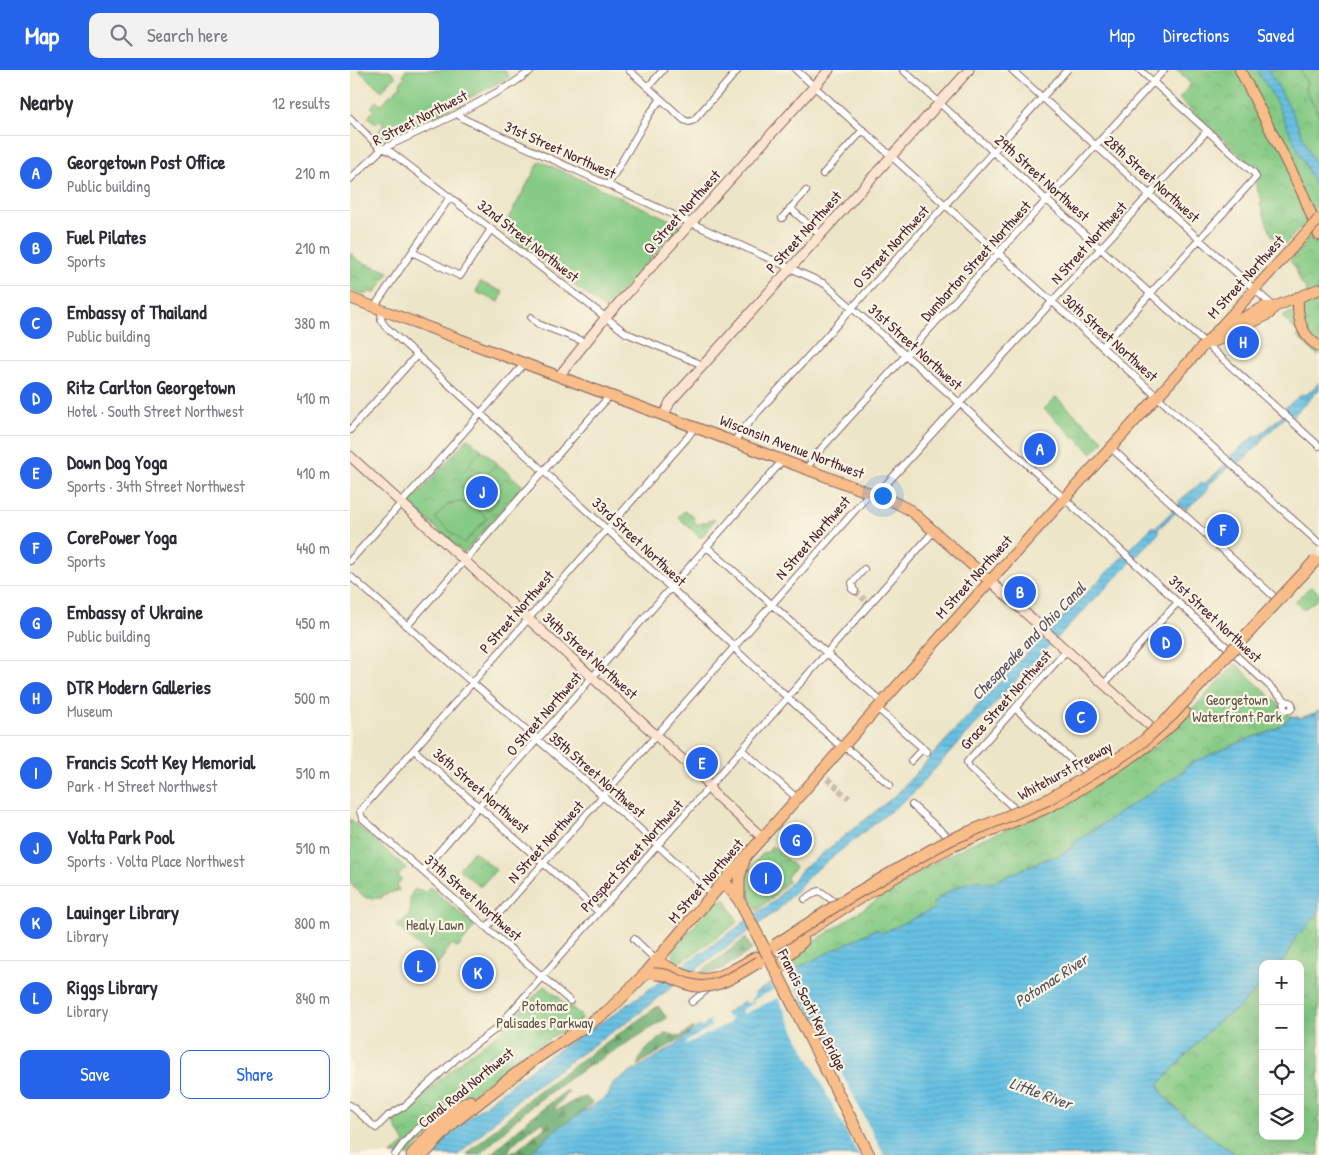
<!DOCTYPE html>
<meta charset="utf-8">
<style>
body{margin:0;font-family:"Patrick Hand",sans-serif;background:#f2f2f3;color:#2b2b33}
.controls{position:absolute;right:15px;bottom:15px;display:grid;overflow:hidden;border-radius:10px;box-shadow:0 5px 20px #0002}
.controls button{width:45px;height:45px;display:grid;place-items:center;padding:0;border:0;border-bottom:1px solid #e1e1e2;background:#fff;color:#2b2b33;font:25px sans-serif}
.you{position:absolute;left:532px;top:425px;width:18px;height:18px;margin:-12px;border:4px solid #fff;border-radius:50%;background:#1a73e8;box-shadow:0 0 0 8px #1a73e833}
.badge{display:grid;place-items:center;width:32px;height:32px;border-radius:50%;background:#2563eb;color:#fff;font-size:16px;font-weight:700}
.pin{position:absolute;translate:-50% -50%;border:2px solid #fff;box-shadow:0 1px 5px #0006}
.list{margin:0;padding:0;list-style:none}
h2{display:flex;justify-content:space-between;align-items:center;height:65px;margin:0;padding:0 20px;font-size:21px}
h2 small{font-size:16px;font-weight:400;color:#7c7c81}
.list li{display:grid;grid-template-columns:32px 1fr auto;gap:15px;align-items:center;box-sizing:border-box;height:75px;padding:0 20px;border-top:1px solid #e1e1e2}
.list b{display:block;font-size:19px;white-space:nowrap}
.list p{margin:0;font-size:16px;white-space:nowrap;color:#7c7c81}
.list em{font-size:16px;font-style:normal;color:#7c7c81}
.actions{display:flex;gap:10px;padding:15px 20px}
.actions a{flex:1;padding:11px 0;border:1px solid #2563eb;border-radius:10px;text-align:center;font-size:18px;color:#2563eb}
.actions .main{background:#2563eb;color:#fff}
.icon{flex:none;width:28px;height:28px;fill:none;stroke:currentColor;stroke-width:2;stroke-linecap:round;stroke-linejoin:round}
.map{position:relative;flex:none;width:969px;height:1085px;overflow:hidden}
header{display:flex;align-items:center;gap:30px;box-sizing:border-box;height:70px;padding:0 25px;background:#2563eb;color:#fff}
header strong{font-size:24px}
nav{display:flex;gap:28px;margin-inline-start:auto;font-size:18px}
.search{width:350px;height:45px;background:#f2f2f3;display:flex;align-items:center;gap:12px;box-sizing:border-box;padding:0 18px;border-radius:10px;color:#7c7c81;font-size:19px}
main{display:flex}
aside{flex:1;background:#fff}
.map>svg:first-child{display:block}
.forest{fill:url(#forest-firs);stroke:#5b674e;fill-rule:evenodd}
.park{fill:url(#park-crowns);stroke:#687558}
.garden{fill:#86cb85;stroke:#687558}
.water{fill:url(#water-rules);stroke:#587087}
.pier{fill:#ece5c7}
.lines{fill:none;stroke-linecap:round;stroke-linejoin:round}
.ferry{stroke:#525062;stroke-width:1;stroke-dasharray:6 5;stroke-linecap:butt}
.street-tunnel{stroke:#ccbda8;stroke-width:6;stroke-dasharray:6 3;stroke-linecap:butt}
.street-casing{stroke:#836462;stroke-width:8}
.secondary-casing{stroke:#836462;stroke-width:11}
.primary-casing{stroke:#836462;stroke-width:12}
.highway-casing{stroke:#836462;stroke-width:13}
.street{stroke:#fff;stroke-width:6}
.secondary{stroke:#fce5d0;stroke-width:9}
.primary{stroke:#f8bd89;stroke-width:10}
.highway{stroke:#f8bd89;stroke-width:11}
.primary-bridge-casing{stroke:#836462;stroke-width:12;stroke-linecap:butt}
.highway-bridge-casing{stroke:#836462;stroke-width:13;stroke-linecap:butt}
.primary-bridge{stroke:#f8bd89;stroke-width:10}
.highway-bridge{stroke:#f8bd89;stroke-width:11}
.labels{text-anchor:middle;stroke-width:4.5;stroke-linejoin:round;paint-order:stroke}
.street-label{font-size:15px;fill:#4a1f2b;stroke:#fcf5e5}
.park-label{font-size:15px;fill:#5c5346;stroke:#fcf5e5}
.water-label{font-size:16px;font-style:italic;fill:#525062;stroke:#fcf5e5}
</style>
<header>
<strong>Map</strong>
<div class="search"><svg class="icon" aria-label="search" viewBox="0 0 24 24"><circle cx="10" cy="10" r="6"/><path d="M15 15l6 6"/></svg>Search here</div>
<nav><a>Map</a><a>Directions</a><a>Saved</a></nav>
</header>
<main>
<aside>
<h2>Nearby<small>12 results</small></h2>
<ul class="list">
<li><span class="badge">A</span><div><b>Georgetown Post Office</b><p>Public building</p></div><em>210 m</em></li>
<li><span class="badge">B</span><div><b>Fuel Pilates</b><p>Sports</p></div><em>210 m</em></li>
<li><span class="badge">C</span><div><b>Embassy of Thailand</b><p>Public building</p></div><em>380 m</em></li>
<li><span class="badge">D</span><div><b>Ritz Carlton Georgetown</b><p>Hotel · South Street Northwest</p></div><em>410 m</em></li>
<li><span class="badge">E</span><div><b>Down Dog Yoga</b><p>Sports · 34th Street Northwest</p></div><em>410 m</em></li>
<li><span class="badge">F</span><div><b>CorePower Yoga</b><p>Sports</p></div><em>440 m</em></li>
<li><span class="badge">G</span><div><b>Embassy of Ukraine</b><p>Public building</p></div><em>450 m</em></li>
<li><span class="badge">H</span><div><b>DTR Modern Galleries</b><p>Museum</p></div><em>500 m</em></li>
<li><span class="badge">I</span><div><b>Francis Scott Key Memorial</b><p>Park · M Street Northwest</p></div><em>510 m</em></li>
<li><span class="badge">J</span><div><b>Volta Park Pool</b><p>Sports · Volta Place Northwest</p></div><em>510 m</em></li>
<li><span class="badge">K</span><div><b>Lauinger Library</b><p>Library</p></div><em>800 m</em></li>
<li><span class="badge">L</span><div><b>Riggs Library</b><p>Library</p></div><em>840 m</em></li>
</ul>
<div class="actions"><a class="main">Save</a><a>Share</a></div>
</aside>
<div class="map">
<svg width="969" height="1085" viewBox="0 0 969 1085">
<defs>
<pattern id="forest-firs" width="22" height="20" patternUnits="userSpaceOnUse" patternTransform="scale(1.25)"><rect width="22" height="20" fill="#6caf72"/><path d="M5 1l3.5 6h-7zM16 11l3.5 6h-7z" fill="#5b8e5e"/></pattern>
<pattern id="park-crowns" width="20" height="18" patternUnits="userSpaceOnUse" patternTransform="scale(1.25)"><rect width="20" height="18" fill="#86cb85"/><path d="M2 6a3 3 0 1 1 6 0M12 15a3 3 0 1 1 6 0" fill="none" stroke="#75ae73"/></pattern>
<pattern id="water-rules" width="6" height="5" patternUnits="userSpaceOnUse" patternTransform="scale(1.25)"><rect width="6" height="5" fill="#65c1e3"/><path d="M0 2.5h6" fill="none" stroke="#59a5c3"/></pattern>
</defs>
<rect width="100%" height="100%" fill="#fcf5e5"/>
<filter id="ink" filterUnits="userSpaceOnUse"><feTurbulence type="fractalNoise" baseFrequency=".02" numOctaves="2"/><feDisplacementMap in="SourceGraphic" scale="10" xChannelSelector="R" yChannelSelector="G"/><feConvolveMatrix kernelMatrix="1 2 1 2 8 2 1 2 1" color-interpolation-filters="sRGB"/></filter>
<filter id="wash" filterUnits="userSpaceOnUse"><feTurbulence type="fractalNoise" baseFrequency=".0096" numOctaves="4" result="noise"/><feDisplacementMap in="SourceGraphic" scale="20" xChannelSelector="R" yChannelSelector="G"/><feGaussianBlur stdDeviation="1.12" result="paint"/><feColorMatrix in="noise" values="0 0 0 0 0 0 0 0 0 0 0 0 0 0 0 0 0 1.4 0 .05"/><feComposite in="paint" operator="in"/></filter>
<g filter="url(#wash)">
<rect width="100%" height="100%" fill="#ece5c7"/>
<!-- forest -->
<path class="forest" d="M396,868L402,880C387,889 367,907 349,903Z
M308,936L317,948C276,975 231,998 192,1028C169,1045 150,1065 130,1085H116L185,1023Z
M342,958H344L338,964L288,995C289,982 307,971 316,963L330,967Z
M216,1021H219L204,1039V1040C217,1037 222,1029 236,1027L242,1033L222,1050L206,1059L179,1085H140L178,1050ZM191,1052L195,1054V1057C184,1064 169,1082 158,1084C158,1074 182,1059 191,1052Z"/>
<!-- park -->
<path class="park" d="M826,0H969V286L947,267L950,264L932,247L961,232L954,215H952L945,197L940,191L957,172L951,157L934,175L922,166L910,135L912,130L905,115L910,108L908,101L829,29L841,14Z
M0,183L9,191L39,202L25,223L19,222L16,225L0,220Z
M706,327L754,371L742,383L694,339Z
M118,368L173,416L114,483L59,434Z
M334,441L342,445L346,455L365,449L351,468L328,447Z
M886,594L941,646C932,656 920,665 906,666L842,693L834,698L836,700L725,772L722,777L709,786L696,789L641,813L609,816L588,828L586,838L532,864L526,859L439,902L436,896V894L453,879L578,796L620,774L695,744L770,699L808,674Z
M0,749L56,798L48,806L52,809L47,815L49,820L32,825V828H16L0,814Z
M422,776L445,797L437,807L438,812L423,827L407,841C391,808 389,809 414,782L417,783Z
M124,781L146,800L130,817L109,799Z
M80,817L125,856L108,878L102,874L87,895L76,883L46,855C71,842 53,835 64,820H72L75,823Z
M372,830H375L388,852L334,890L326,893L323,885L324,879L365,832Z
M969,841V1085H887L854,1062L831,1043L810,1021L809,1014L866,953L886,940L913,914V1066H950V894H928L933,891L945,868L961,852Z
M194,916L209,927L214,934L224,939L233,948L180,981L116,1028L59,1085H41L55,1073L42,1050L61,1035L118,985L148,964Z"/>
<!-- garden -->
<path class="garden" d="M8,0H40L46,6L40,12H37V15L32,21Z
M56,0H155L159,7L52,63C42,67 35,73 25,66L33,56V53L28,51L26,54L18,47L24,40L21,37L26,31L31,35L41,24L42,25L51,15L50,13L55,7L53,5Z
M950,0H969V45L955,18L957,13Z
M190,91L331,155L255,239L154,161L159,150L158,149Z
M130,212L153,222L149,232L126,222Z
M131,380L147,393L134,407L119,394Z
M121,405L130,413L137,408L150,419L145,425L148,429L138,441L111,417Z
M106,432C121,432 126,439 137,448L114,473L85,448L97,435Z
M961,516L969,523V528L954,539L945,532Z"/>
<!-- water -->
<path class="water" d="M907,0H919L943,44L965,94L969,105V125L924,28Z
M969,313V320L943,346L939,343L912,369V372L888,394L885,392L857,416L858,420L836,439L832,437L808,459L809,463L670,606L561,725L462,803L428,840L307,928L292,941L189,1013L171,1027L108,1085H79L107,1057L195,988L260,947L423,832L453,799L546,725L662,598L802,457H806L829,435V431L851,413H855L882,389L881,385L906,365L909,366L937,341L936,337L952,324L956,325Z
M969,641V841L961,852L945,868L936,887L933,891L928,894H913V914L886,940L866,953L809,1014C810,1033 871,1074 887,1085H179L206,1059L258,1026L263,1013L324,976L349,956L352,958L359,951L371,947L408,921L449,897L526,859L532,863L586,838L583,833C596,824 615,809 632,811C635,812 638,813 641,813L696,789L709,786L722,778L725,772L835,700L834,698L842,693C859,685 876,678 893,671C911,664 928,662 941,646L951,648Z"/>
<!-- pier -->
<path class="pier" d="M438,900L534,1085H508L428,928L394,944L391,940L401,935L399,932L396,933L394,930L404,923L405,924L400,931L403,934H404L403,930L423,920L419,911Z
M375,943L378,948L383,947L380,950L381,952L335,975L337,971L361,957L359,951Z"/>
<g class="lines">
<!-- ferry -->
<path class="ferry" d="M960,645L969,644"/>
</g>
</g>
<g filter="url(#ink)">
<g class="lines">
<!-- street-tunnel -->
<path class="street-tunnel" d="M505,521L515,530
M477,709L488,718
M489,720L499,728"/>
<defs>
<path id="street" d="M279,0L334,50L339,52L344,50L388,0
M446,0L969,473
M553,0L969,376
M662,0L923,236
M298,17L313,0
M107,44L116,50L475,214L614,337L937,632
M0,48L28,76L41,82L276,263L353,295
M473,104L513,60
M0,109L32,79L107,44L162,14L182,0
M258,115L300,43L311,29
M440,138L470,165
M432,148L456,121
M62,182L110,206L141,159
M24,237L100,127
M32,240L31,250L35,256L381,573L388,582L487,673L502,682L540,715
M181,247L188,254L235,272
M752,277L906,107L904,103L790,0
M0,360L67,285
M384,372L390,363L408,342L717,0
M761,378L930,532
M456,399L471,379L814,0
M357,477L533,633
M0,491L175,293
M0,506L280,750L362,825
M505,521L502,519L503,517L502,513L514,499
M57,556L256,330L259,325
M754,614L828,532
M933.5 636a4.5 4.5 0 1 1 9 0a4.5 4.5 0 1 1-9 0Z
M527,638L577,682
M665,638L736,703
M64,680L249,842
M392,680L448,729
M561,691L573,678
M562,735L597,766
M665,739L619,697L617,692L717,580
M72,801L433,390
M455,829L466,822L470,821L490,836
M137,857L507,438L516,427L531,420L857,61
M284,869L306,890
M220,931L12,748L10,741L337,368L345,357
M342,932L360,917
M0,1035L26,1058L38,1046L56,1035L108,987L146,959L584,461
M45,1085C52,1074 71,1051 84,1051"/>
<path id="secondary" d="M209,306L256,247L479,0
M314,345L320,332L619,0
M0,386L357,712L362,722L413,768
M640,511L808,663L810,661"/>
<path id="primary" d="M890,0L954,126L969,165
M948,227C947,246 950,266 969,276
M0,228L544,432L560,440L640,511
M872,259L914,237H924L969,219
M855,274L866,271L919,244L924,237
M374,811L647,503L954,165"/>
<path id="highway" d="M389,830V808L394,790
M453,871L438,885L427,903L519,1085
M428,880C484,844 540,807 600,777C630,763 661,753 691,740C709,732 725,722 741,712C776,691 805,673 834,642
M306,890C352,919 362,913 406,887
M81,1051L120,1031
M62,1085L84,1060L98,1048
M73,1085L104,1052L185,989L258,941L296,903L374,811L389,830L409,868"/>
</defs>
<!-- street casing -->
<use href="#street" class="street-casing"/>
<!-- secondary casing -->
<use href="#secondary" class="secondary-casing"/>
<!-- primary casing -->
<use href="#primary" class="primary-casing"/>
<!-- highway casing -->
<use href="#highway" class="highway-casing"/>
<!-- street -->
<use href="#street" class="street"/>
<!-- secondary -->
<use href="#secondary" class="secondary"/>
<!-- primary -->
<use href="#primary" class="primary"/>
<!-- highway -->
<use href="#highway" class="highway"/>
<defs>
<path id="primary-bridge" d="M954,165L969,149"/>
<path id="highway-bridge" d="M409,868L427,903
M425,875L498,828L583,779L602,769L697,730L772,686L791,673L822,645L965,491
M304,904C317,903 325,910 337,914C364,923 386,905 409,892"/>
</defs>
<!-- primary-bridge casing -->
<use href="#primary-bridge" class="primary-bridge-casing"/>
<!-- highway-bridge casing -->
<use href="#highway-bridge" class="highway-bridge-casing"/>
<!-- primary-bridge -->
<use href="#primary-bridge" class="primary-bridge"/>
<!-- highway-bridge -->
<use href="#highway-bridge" class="highway-bridge"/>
</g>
</g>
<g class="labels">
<!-- street labels -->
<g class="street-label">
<text transform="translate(70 48) rotate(-27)" y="5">R Street Northwest</text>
<text transform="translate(210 80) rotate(24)" y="5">31st Street Northwest</text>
<text transform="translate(692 108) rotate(42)" y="5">29th Street Northwest</text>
<text transform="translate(802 109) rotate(42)" y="5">28th Street Northwest</text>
<text transform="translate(332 142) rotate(-48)" y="5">Q Street Northwest</text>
<text transform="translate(454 162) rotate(-48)" y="5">P Street Northwest</text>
<text transform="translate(178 171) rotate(38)" y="5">32nd Street Northwest</text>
<text transform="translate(739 173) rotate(-48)" y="5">N Street Northwest</text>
<text transform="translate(541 177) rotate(-48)" y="5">O Street Northwest</text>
<text transform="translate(626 191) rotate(-48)" y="5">Dumbarton Street Northwest</text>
<text transform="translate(896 207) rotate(-48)" y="5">M Street Northwest</text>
<text transform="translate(760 268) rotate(42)" y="5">30th Street Northwest</text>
<text transform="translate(565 277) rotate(42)" y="5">31st Street Northwest</text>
<text transform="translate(442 377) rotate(21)" y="5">Wisconsin Avenue Northwest</text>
<text transform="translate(463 468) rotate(-49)" y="5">N Street Northwest</text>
<text transform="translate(289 472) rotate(43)" y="5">33rd Street Northwest</text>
<text transform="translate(624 507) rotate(-48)" y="5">M Street Northwest</text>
<text transform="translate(167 542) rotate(-49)" y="5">P Street Northwest</text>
<text transform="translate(865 549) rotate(43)" y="5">31st Street Northwest</text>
<text transform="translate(240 586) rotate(42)" y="5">34th Street Northwest</text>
<text transform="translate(656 630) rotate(-48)" y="5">Grace Street Northwest</text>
<text transform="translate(194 644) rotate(-49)" y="5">O Street Northwest</text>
<text transform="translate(715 701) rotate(-29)" y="5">Whitehurst Freeway</text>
<text transform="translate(247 705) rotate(41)" y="5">35th Street Northwest</text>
<text transform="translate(131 721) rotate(41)" y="5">36th Street Northwest</text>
<text transform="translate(196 772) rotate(-48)" y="5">N Street Northwest</text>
<text transform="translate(282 786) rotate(-48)" y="5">Prospect Street Northwest</text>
<text transform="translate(356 811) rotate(-49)" y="5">M Street Northwest</text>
<text transform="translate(123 828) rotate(41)" y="5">37th Street Northwest</text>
<text transform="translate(462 940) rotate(63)" y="5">Francis Scott Key Bridge</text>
<text transform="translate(116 1018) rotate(-39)" y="5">Canal Road Northwest</text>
</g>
<!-- park labels -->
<g class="park-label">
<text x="887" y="635">Georgetown<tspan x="887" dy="17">Waterfront Park</tspan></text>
<text x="85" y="860">Healy Lawn</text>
<text x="195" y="941">Potomac<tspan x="195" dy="17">Palisades Parkway</tspan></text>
</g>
<!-- water labels -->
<g class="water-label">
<text transform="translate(678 571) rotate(-46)" y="6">Chesapeake and Ohio Canal</text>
<text transform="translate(701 910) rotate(-33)" y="6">Potomac River</text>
<text transform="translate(691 1023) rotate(20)" y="6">Little River</text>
</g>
</g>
</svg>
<div class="controls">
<button>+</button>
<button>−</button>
<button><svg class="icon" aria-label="locate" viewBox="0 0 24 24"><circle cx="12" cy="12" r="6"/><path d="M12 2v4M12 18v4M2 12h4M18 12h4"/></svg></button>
<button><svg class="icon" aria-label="layers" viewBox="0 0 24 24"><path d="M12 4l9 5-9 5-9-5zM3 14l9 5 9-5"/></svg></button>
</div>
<div class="you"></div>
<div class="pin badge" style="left:690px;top:379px">A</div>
<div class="pin badge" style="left:670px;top:522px">B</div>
<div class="pin badge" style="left:731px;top:647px">C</div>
<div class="pin badge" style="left:816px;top:572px">D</div>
<div class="pin badge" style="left:352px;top:693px">E</div>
<div class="pin badge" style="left:873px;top:460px">F</div>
<div class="pin badge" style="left:446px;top:770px">G</div>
<div class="pin badge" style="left:893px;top:272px">H</div>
<div class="pin badge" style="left:416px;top:808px">I</div>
<div class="pin badge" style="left:132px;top:422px">J</div>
<div class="pin badge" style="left:128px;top:903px">K</div>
<div class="pin badge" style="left:70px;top:896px">L</div>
</div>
</main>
